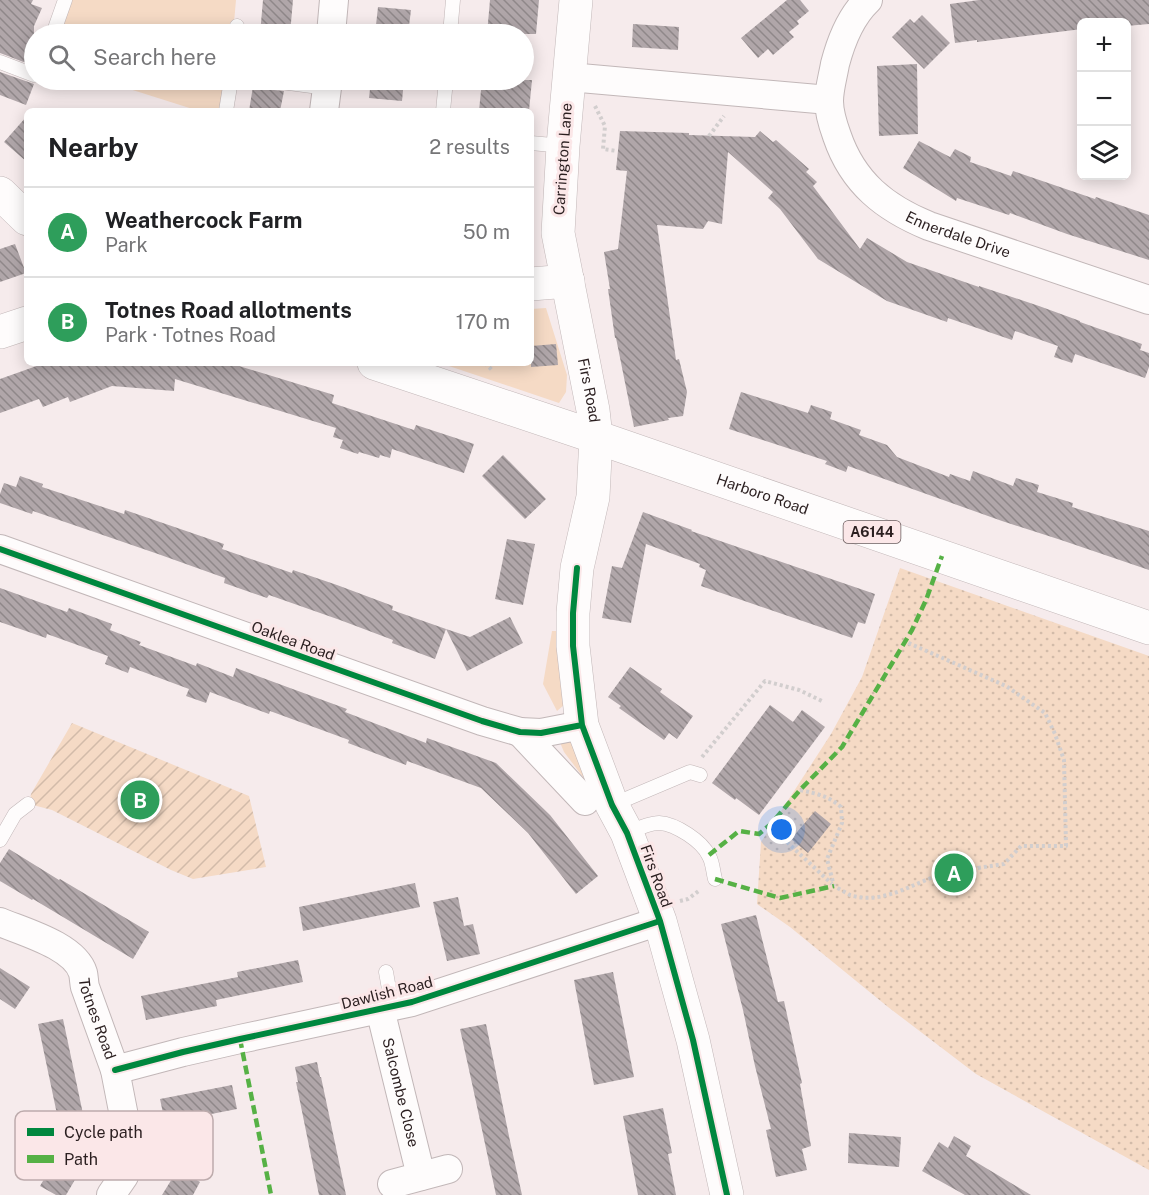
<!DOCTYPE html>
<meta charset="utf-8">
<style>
body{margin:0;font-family:"Public Sans",sans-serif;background:#f2f2f2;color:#202124}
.controls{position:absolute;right:18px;top:18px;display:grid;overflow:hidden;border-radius:9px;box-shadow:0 3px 15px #0003}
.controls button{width:54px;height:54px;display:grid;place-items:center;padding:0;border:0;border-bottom:2px solid #e0e0e0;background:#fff;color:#202124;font:30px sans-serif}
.you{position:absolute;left:782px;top:830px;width:21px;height:21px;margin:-15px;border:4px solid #fff;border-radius:50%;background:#1a73e8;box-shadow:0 0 0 9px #1a73e833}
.badge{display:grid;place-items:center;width:39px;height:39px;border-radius:50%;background:#d93025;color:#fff;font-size:20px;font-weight:700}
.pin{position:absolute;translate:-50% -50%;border:3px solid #fff;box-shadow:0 2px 6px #0006}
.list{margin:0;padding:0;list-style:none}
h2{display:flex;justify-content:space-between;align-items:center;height:78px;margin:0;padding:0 24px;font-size:26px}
h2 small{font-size:20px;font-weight:400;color:#757577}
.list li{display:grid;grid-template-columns:39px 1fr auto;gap:18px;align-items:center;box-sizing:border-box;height:90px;padding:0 24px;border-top:2px solid #e0e0e0}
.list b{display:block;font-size:22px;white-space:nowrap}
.list p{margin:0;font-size:20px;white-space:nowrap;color:#757577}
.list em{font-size:20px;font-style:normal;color:#757577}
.icon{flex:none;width:33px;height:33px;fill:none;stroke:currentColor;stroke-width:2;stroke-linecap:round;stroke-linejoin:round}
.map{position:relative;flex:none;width:1149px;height:1195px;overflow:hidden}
.search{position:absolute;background:#fff;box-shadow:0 3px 15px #0003;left:24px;top:24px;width:510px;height:66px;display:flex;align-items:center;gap:15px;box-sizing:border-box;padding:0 21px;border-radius:33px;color:#757577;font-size:22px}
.panel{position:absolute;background:#fff;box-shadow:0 3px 15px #0003;left:24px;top:108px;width:510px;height:258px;border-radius:9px}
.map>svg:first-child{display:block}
.grass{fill:#f5dac5}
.park{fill:url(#park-dots)}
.garden{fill:url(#garden-furrows)}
.building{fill:url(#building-back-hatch)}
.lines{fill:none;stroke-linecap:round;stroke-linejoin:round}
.lane-casing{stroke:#c2b7b8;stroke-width:15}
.street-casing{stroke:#c2b7b8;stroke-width:30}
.secondary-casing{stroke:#c2b7b8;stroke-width:34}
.primary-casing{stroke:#c2b7b8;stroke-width:34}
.path{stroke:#d2cece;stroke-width:4;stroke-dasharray:3 3;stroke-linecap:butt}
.lane{stroke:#fefcfc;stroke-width:14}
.street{stroke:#fefcfc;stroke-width:28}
.secondary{stroke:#fefcfc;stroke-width:33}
.primary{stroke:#fefcfc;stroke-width:33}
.quiet{stroke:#56b145;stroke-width:4.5;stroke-dasharray:9 4.5;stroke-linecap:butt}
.cycleway-casing{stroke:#fbe7e8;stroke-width:10}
.cycleway{stroke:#00873e;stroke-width:6}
.labels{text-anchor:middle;stroke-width:6;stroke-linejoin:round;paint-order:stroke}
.shield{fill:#fbe7e8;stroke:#695b5c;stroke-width:1.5}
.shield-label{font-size:14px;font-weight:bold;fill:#2b1f20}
.street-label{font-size:15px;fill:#2b1f20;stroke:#fbe7e8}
.key{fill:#fbe7e8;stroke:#bdabac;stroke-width:1.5}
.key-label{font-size:16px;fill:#2b1f20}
</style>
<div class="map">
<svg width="1149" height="1195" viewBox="0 0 1149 1195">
<defs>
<pattern id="park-dots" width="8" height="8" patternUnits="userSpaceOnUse" patternTransform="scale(1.5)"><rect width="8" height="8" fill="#f5dac5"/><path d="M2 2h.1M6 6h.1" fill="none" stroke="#d2bba9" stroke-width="1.8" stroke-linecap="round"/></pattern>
<pattern id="garden-furrows" width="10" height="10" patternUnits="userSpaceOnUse" patternTransform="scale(1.5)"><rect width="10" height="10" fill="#f5dac5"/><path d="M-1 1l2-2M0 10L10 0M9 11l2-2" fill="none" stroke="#d2bba9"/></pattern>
<pattern id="building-back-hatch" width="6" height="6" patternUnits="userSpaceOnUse" patternTransform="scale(1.5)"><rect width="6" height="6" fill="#b0a6a9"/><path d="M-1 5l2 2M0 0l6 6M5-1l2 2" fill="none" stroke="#8f8789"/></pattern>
</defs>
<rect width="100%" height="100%" fill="#f6ebec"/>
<!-- grass -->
<path class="grass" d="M70,0H236L233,34H58Z
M101,80H228L222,111H199Z
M546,308L567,375L566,392L559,403L440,363H531V309Z
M552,631H558L564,705L557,711L543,684Z
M574,739L586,781L564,752L559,740Z"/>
<!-- park -->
<path class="park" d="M900,568L1149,656V1170L976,1074L888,1007L790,927L757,904L761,842L831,734L862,677Z"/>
<!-- garden -->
<path class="garden" d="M72,723L249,796L266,867L193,879L171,870L52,810L29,804L31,794Z"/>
<!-- building -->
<path class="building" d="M0,0H33L31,4L42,8L34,26V66L0,53Z
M263,0H293L290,34H260Z
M490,0H539L536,34H487Z
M787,0H800L809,11L797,21L799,24L789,32L794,37L773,55L768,49L758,58L741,38Z
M979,0H1149V24L1126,26V22H1082V29L977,42V40L955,43L950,4Z
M378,7L411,10L408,34H375Z
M922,15L950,43L924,69L892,37L910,19L914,23Z
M633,24L679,27L678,50L632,47Z
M917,64L918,134L879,136L877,66Z
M0,72L34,84L26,105L0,95Z
M254,80L257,81L260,87L264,89L284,91L280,111H249Z
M371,80H404L402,101L369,98Z
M482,80H532L529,111H479Z
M27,116V162L4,142Z
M620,131L689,133V135L755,137L760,131L773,142L776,140L809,169L806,172L817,182L813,186L860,249L867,238L907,262L979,287V286L1039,306L1080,321V322L1142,344L1140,350L1149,353V367L1145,378L1075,354L1072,363L1054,357L1058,346L1015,331L1012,340L948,318L947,322L887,301L818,259L780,209L768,198L773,192L728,152L722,224L708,221L703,229L657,225L676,360L679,359L687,392L683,416L668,418L669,420L634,427L616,338H615L608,289H610L604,252L618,249L627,171L616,170Z
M919,141L950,157L955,149L971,157L970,162L1011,176L1013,171L1095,199L1096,197L1149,215V260L1067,234L1010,213L1009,215L957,198L956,201L903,168Z
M15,244L26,273L0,282V249Z
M556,344L558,365L531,367V346Z
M45,363H229L334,395L332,403L414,430L416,425L474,444L464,473L392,449L390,458L380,455L379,458L359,452L358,454L340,448L343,440L333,437L336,428L175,379L174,391L112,386L70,402L68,397L43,407L39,399L0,413V379Z
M741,392L808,413L811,405L832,412L830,419L861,430L859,435L887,445L897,457L949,477L950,474L970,481L973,471L1013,486L1016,478L1039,485L1037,492L1073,503L1072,507L1149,531V570L1061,540L1002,521L848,466L846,472L825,464L827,461L729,429Z
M503,455L546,499L525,519L482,476Z
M20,476L43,484L42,487L124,514L125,510L224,544L222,549L292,573L293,570L337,585L393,606L392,610L446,629L435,659L392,643L393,640L340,620L269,595L267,598L224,583L225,578L158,554L33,511L32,514L0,503V494L4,483L16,487Z
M643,512L692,530L691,531L875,594L865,624L858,622L852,638L701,586L706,570L699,567L700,564L646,544L631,623L602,618L612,566L622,568Z
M507,539L535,544L523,605L495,599Z
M0,588L67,612L69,608L112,624L110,630L141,642L139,645L196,666L197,663L233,677L236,668L347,709L345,712L426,743L427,738L496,763L550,815L598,876L576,894L528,833L481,788L407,761L406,765L348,743L349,740L270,711L269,714L210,692L206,703L186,696L189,689L130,667L128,673L105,664L108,656L47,634L46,638L0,622Z
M510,617L523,643L467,671L446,629L470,637Z
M630,667L662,689L660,692L693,716L677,739L669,733L664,740L619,708L621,706L608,697Z
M770,705L793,722L802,710L825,727L759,815L736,798L735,800L712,783Z
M815,811L831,824L808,853L791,839Z
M9,849L59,880L60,879L149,932L133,959L33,899L32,900L0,881V863Z
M415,883L420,907L303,931L299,907Z
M458,897L464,926L473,924L480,954L447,961L433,902Z
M756,915L778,1002L784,1001L802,1083L800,1084L811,1146L802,1149L807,1170L776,1177L766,1130L771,1129L755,1066L743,1010L721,924Z
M298,960L303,982L216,1000L217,1006L146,1020L141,996L238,977L237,972Z
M0,968L30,987L15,1009L0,999Z
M613,972L634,1077L594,1085L574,980Z
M63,1019L87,1133L62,1138L38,1024Z
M486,1024L510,1141L522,1195H496L473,1088L460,1029Z
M317,1062L320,1077H321L346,1195H319L296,1082H298L295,1067Z
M232,1085L237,1109L165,1123L160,1099Z
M663,1108L672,1153L668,1154L676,1195H638L623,1116Z
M849,1133L901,1137L899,1167L848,1163Z
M954,1136L971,1146L966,1156L1031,1195H965L922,1171L939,1142L948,1148Z
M63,1147L86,1161L66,1195H56L40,1186Z
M178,1169L200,1182L193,1195H162Z"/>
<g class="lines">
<defs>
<path id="lane" d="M53,34L65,0
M236,34L237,26
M450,34L453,0
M0,62L34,75
M266,80L327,88
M226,111L231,80
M443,111L446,80
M531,143L563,146
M612,805L690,772L700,775
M627,833C636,829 649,823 659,823C676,824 702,841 709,856C713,863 713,872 715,879
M0,840L15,814L28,804
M386,972L392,1006"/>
<g id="street">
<path id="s1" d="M868,0C850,17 841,41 835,64C833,76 829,89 829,101C829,113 833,125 837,136C853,183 885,208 929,226L1149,300"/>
<path d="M331,34L334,0"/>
<path d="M569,77L829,100"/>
<path d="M324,111L328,80"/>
<path d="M0,549L482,721L520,732L541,733L582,725"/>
<path d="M520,732L585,801"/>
<path id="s2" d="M0,922C24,932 75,946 83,973C84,977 84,983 85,987L115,1070L131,1152L124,1176L111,1195"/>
<path id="s3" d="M380,1009L421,1176"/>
<path d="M115,1070L183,1052L240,1039L412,1002L660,921"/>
<path d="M392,1184L448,1169"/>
</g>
<g id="secondary">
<path id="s4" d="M576,0L563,146L558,233L593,410L596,437L593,497L577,568L573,613V646L582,725L612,805L627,833L660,921L693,1040L727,1195"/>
<path d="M0,193L27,219"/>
<path d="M531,284L568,281"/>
</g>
<g id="primary">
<path d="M0,332L27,323"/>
<path id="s5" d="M374,363L596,437L1149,628"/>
</g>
</defs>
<!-- lane casing -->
<use href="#lane" class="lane-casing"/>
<!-- street casing -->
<use href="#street" class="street-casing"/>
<!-- secondary casing -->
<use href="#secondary" class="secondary-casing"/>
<!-- primary casing -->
<use href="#primary" class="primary-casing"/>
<!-- path -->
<path class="path" d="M595,106L605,126L603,149L617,151
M709,136L724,116
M485,363L493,371
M702,757L765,681L799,690L822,701
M800,790C817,794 827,795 841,807L842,823L827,859L834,886C839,889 845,892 850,895C880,905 909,886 936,876L948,880L967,876L978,868L1004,864L1021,846H1066L1064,760L1055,734L1045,713L1006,686L904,641
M771,824L789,844L832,884
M680,901L688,899L700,890"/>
<!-- lane -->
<use href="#lane" class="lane"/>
<!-- street -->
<use href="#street" class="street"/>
<!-- secondary -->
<use href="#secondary" class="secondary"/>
<!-- primary -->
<use href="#primary" class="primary"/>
<!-- quiet -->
<path class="quiet" d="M709,855L739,831L759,834L771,824L800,790L842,747L912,630L926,600L942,556
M715,879L780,898L834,886
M240,1039L271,1195"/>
<defs>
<path id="cycleway" d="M0,549L482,721L520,732L541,733L582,725
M577,568L573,613V646L582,725L612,805L627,833L660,921L693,1040L727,1195
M115,1070L183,1052L240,1039L412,1002L660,921"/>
</defs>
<!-- cycleway casing -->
<use href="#cycleway" class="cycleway-casing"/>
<!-- cycleway -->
<use href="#cycleway" class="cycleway"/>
</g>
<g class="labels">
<!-- shield labels -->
<rect class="shield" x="843.5" y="521" width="57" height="22" rx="4.5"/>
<g class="shield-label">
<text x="872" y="537">A6144</text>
</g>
<!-- street labels -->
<g class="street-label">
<text transform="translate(563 159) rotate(-86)" y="5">Carrington Lane</text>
<text dy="5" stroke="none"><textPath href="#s1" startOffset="310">Ennerdale Drive</textPath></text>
<text dy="5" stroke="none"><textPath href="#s4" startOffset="394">Firs Road</textPath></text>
<text dy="5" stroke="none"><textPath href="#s5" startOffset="410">Harboro Road</textPath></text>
<text transform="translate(293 641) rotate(20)" y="5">Oaklea Road</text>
<text transform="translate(656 876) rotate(70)" y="5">Firs Road</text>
<text transform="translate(387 993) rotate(-14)" y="5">Dawlish Road</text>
<text dy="5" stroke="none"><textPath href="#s2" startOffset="148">Totnes Road</textPath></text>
<text dy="5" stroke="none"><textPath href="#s3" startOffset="86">Salcombe Close</textPath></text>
</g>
</g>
<!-- legend -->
<rect x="15" y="1111" width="198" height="69" rx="9" class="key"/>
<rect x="27" y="1128" width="27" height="8" fill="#00873e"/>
<rect x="27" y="1155" width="27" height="8" fill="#56b145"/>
<g class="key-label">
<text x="64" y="1138">Cycle path</text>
<text x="64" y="1165">Path</text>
</g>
</svg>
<div class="controls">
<button>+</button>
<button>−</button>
<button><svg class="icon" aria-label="layers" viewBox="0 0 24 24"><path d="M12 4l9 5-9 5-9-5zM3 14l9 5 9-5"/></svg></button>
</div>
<div class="you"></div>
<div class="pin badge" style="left:954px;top:873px;background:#2e9e5b">A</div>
<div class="pin badge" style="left:140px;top:800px;background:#2e9e5b">B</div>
<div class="search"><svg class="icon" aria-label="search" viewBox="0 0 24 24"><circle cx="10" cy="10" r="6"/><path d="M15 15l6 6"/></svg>Search here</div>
<section class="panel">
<h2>Nearby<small>2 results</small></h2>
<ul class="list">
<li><span class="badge" style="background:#2e9e5b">A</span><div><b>Weathercock Farm</b><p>Park</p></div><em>50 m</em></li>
<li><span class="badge" style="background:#2e9e5b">B</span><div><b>Totnes Road allotments</b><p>Park · Totnes Road</p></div><em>170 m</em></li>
</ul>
</section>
</div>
